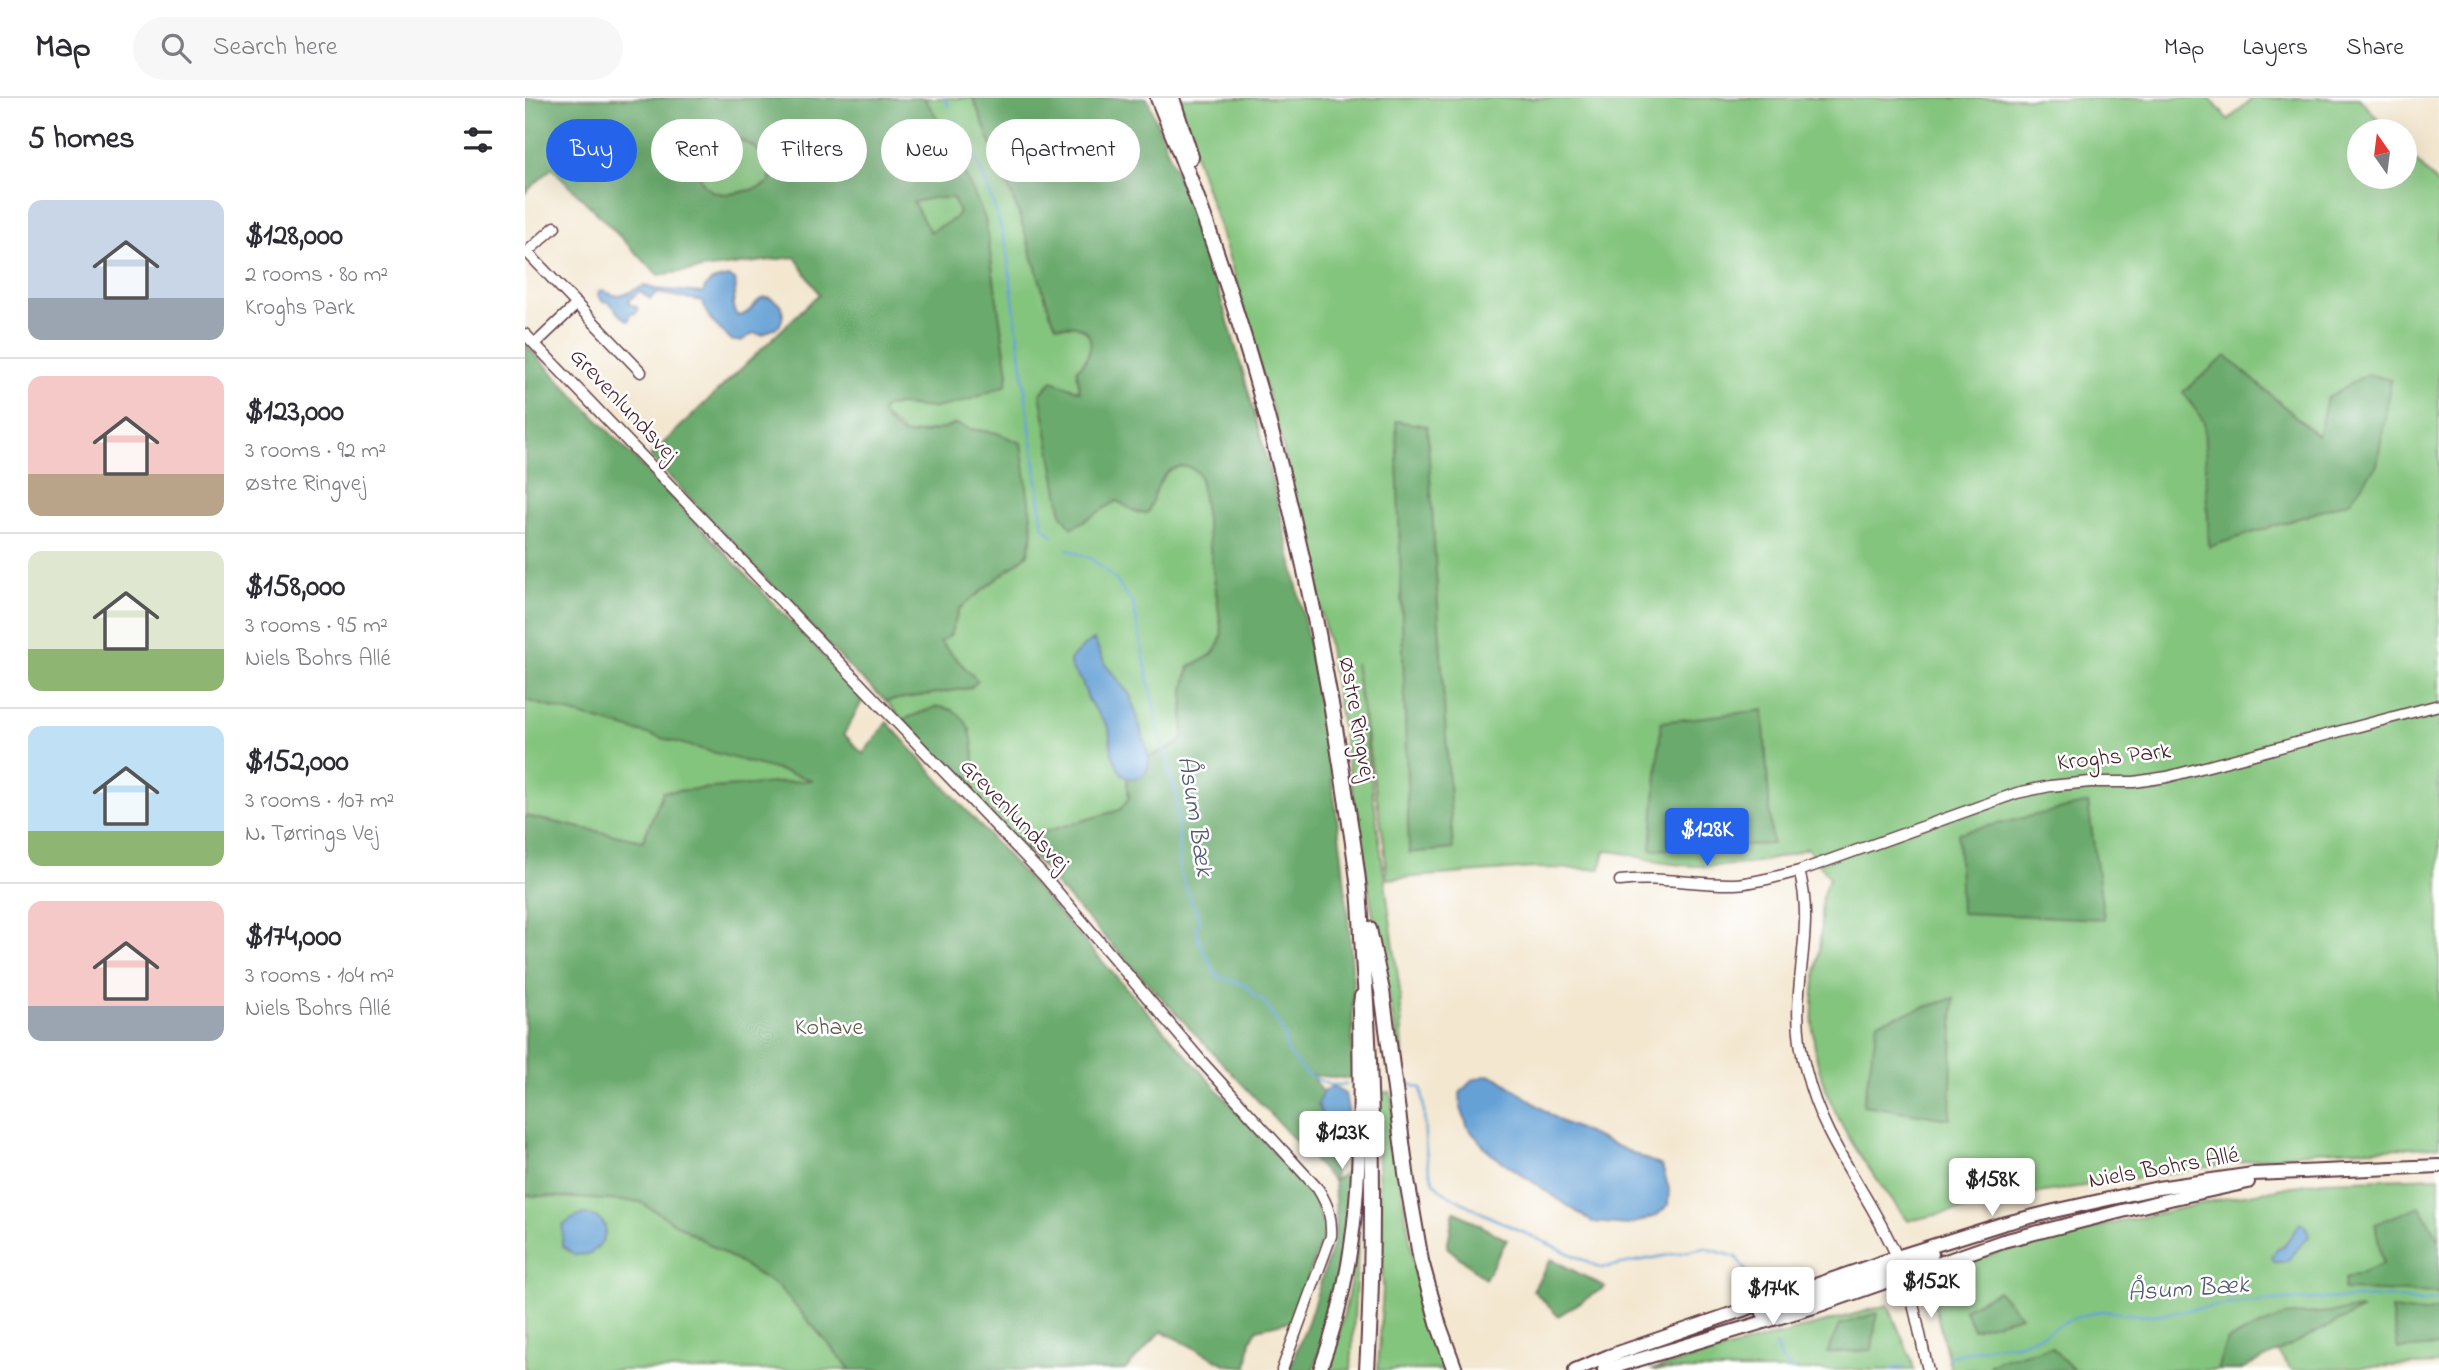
<!DOCTYPE html>
<html lang="en">
<head>
<meta charset="utf-8">
<style>
	body { margin:0; font-family:"Indie Flower",sans-serif; background:#f7f7f7; color:#2b2b33; height:100vh; display:flex; flex-direction:column; font-size:26px; white-space:nowrap }
	* { box-sizing:border-box; margin:0 }
	p { font-size:23px; color:#7c7c81 }
	.icon { flex:none; width:38px; height:38px; fill:none; stroke:currentColor; stroke-width:2; stroke-linecap:round; stroke-linejoin:round }
	.map { position:relative; flex:1; overflow:hidden }
	.panel { display:flex; flex-direction:column; background:#fff; width:525px }
	.panel>* { flex:none }
	.top-card { position:absolute; left:21px; top:21px; width:665px; height:63px; display:flex; gap:14px }
	.needle { width:46px; rotate:346deg }
	.buttons { position:absolute; left:1822px; top:21px; display:grid; gap:14px }
	.buttons a { display:grid; place-items:center; width:70px; height:70px; border-radius:50%; background:#fff; box-shadow:0 7px 28px #0002; font-size:35px }
	.price { position:absolute; translate:-50% -60px; padding:0 16px; border-radius:7px; background:#fff; color:#222; font-size:23px; line-height:46px; filter:drop-shadow(0 2px 4px #0008) }
	.price::after { content:''; position:absolute; left:50%; top:42px; width:21px; height:16px; margin-left:-10px; background:inherit; clip-path:polygon(0 0,100% 0,50% 100%) }
	.price.selected { background:#2563eb; color:#fff }
	ul { padding:0; list-style:none }
	li { display:flex; align-items:center; gap:21px; height:175px; padding:0 28px }
	li+li { border-top:2px solid #e1e1e2 }
	li span { display:grid; place-items:center; flex:none; width:196px; height:140px; border-radius:14px; color:#555 }
	li>.icon { margin-inline-start:auto }
	span .icon { width:84px; height:84px; fill:#fffc; stroke-width:1 }
	li b { font-size:30px }
	h2 { display:flex; justify-content:space-between; align-items:center; height:84px; padding:0 28px; font-size:30px }
	.pill { padding:0 24px; border-radius:32px; background:#fff; box-shadow:0 7px 28px #0002; font-size:24px; line-height:63px }
	.pill.selected { background:#2563eb; color:#fff }
	header { display:flex; align-items:center; gap:42px; box-sizing:border-box; height:98px; padding:0 35px; background:#fff; border-bottom:2px solid #e1e1e2 }
	header strong { font-size:33px }
	nav { display:flex; gap:38px; margin-inline-start:auto; font-size:24px }
	.search { width:490px; height:63px; background:#f7f7f7; display:flex; align-items:center; gap:18px; box-sizing:border-box; padding:0 24px; border-radius:38px; color:#7c7c81; font-size:26px }
	main { display:flex; flex:1; min-height:0 }
	.map>svg:first-child { display:block }
</style>
</head>
<body>
<header>
<strong>Map</strong>
<div class="search"><svg class="icon" aria-label="search" viewBox="0 0 24 24"><circle cx="10" cy="10" r="6"/><path d="M15 15l6 6"/></svg>Search here</div>
<nav><a>Map</a><a>Layers</a><a>Share</a></nav>
</header>
<main>
<section class="panel">
<h2>5 homes<svg class="icon" aria-label="filters" viewBox="0 0 24 24"><path d="M4 7h16M4 17h16"/><circle cx="9" cy="7" r="2"/><circle cx="15" cy="17" r="2"/></svg></h2>
<ul>
<li><span style="background:linear-gradient(#c9d6e8 70%,#9aa5b1 0)"><svg class="icon" aria-label="home" viewBox="0 0 24 24"><path d="M3 11l9-7 9 7M6 9v11h12V9"/></svg></span><div><b>$128,000</b><p>2 rooms · 80 m²</p><p>Kroghs Park</p></div></li>
<li><span style="background:linear-gradient(#f6c9c9 70%,#b9a48a 0)"><svg class="icon" aria-label="home" viewBox="0 0 24 24"><path d="M3 11l9-7 9 7M6 9v11h12V9"/></svg></span><div><b>$123,000</b><p>3 rooms · 92 m²</p><p>Østre Ringvej</p></div></li>
<li><span style="background:linear-gradient(#dfe7d0 70%,#8fb573 0)"><svg class="icon" aria-label="home" viewBox="0 0 24 24"><path d="M3 11l9-7 9 7M6 9v11h12V9"/></svg></span><div><b>$158,000</b><p>3 rooms · 95 m²</p><p>Niels Bohrs Allé</p></div></li>
<li><span style="background:linear-gradient(#bfe0f5 75%,#8fb573 0)"><svg class="icon" aria-label="home" viewBox="0 0 24 24"><path d="M3 11l9-7 9 7M6 9v11h12V9"/></svg></span><div><b>$152,000</b><p>3 rooms · 107 m²</p><p>N. Tørrings Vej</p></div></li>
<li><span style="background:linear-gradient(#f6c9c9 75%,#9aa5b1 0)"><svg class="icon" aria-label="home" viewBox="0 0 24 24"><path d="M3 11l9-7 9 7M6 9v11h12V9"/></svg></span><div><b>$174,000</b><p>3 rooms · 104 m²</p><p>Niels Bohrs Allé</p></div></li>
</ul>
</section>
<div class="map">
<svg width="1914" height="1272" viewBox="0 0 1914 1272">
	<rect width="100%" height="100%" fill="#fff"/>
	<filter id="ink" filterUnits="userSpaceOnUse"><feTurbulence type="fractalNoise" baseFrequency=".0143" numOctaves="2"/><feDisplacementMap in="SourceGraphic" scale="14" xChannelSelector="R" yChannelSelector="G"/><feConvolveMatrix kernelMatrix="1 2 1 2 8 2 1 2 1" color-interpolation-filters="sRGB"/></filter>
	<filter id="wash" filterUnits="userSpaceOnUse"><feTurbulence type="fractalNoise" baseFrequency=".00686" numOctaves="4" result="noise"/><feDisplacementMap in="SourceGraphic" scale="28" xChannelSelector="R" yChannelSelector="G"/><feGaussianBlur stdDeviation="1.57" result="paint"/><feColorMatrix in="noise" values="0 0 0 0 0 0 0 0 0 0 0 0 0 0 0 0 0 1.4 0 .05"/><feComposite in="paint" operator="in"/></filter>
	<g filter="url(#wash)">
		<rect width="100%" height="100%" fill="#f3e7d0"/>
		<path fill="#84c57e" stroke="#677254" stroke-width="2" d="M399,0H448L494,116L525,214L532,227C539,229 546,226 554,229C577,237 560,264 552,277L556,293L547,429L592,402L613,415L623,414C627,404 630,390 636,381C646,367 664,362 675,378L697,536C691,558 685,559 664,568L659,592L658,639L654,646L624,659L605,597L580,566L571,548L560,547L545,563L546,570L557,584L564,603L584,630L594,672L602,680L604,700L595,712L491,742L439,688L449,677V656L445,630L411,609L377,622L361,603L444,590L452,583L414,544L425,537L434,511L503,456L472,335L444,331L431,326L417,331L380,337L357,316L359,309C377,303 394,312 413,309C437,306 459,296 481,287L483,276L460,121L420,32Z
			M651,0H1685L1703,22L1728,0H1834L1864,33H1834V79H1880V50L1914,88V1049L1788,1053L1519,1094L1383,1123C1343,1072 1297,1011 1289,944C1285,911 1291,876 1295,843C1298,821 1292,799 1305,780L1282,750C1236,769 1182,772 1133,764C1116,760 1098,753 1080,753L1075,771L1009,770L862,781L859,745L830,565L875,893L879,978L847,811L803,544L757,346L703,156Z
			M207,39C231,47 241,56 246,82C240,89 230,91 221,93C213,95 201,97 193,95C167,90 169,54 190,44C195,42 202,41 207,39Z
			M407,100H429L434,114L429,121L405,135L388,104Z
			M0,602L291,682L138,694L118,744L0,718Z
			M866,994L873,1070L892,1185L911,1240L925,1272H853L858,1191L850,995Z
			M1914,1079V1266L1767,1272L1752,1253L1836,1212L1702,1242L1692,1272H1426L1406,1192L1412,1179L1429,1167L1537,1137L1697,1101L1798,1083Z
			M0,1097L115,1103L254,1189L326,1272H0Z
			M835,1116L826,1272H802C822,1221 828,1169 835,1116Z
			M1363,1207L1386,1260L1389,1272H1126Z"/>
		<path fill="#6baa6d" stroke="#5a644c" stroke-width="2" fill-rule="evenodd" d="M0,0H399L420,32L460,121L483,276L481,287C459,296 437,306 413,309C394,312 377,303 359,309L357,316C362,323 370,334 378,336C389,340 419,330 431,326L444,331L472,335L496,345L508,434L503,456L434,511L425,537L415,544L453,583L445,590L361,603L329,574L125,358L294,196L270,159L133,177L27,70L0,95ZM207,39C232,47 241,55 246,82C240,89 230,91 221,93C213,95 202,97 193,95C167,90 169,54 190,44C195,42 201,41 207,39ZM407,100H428L434,114L429,121L405,134L388,104Z
			M448,0H622C653,79 684,158 708,240C768,441 813,659 827,869C829,906 827,944 827,981L786,977L815,1019L809,1083L827,1070L821,1144L806,1220L788,1272H764L784,1221L809,1142L811,1119L809,1084L528,784L531,783L491,742L595,712L604,700L602,680L612,681L624,669V659L654,646L658,639L659,592L665,568C685,559 691,558 697,536L675,378C664,363 646,367 637,381C630,390 627,404 623,414C612,418 602,408 592,403L547,430L537,417L515,296L527,283L555,293L552,271C565,262 573,236 554,229C546,226 539,229 531,227L525,214L494,116Z
			M0,246L339,600L319,636L338,656L362,624L789,1099L800,1132L767,1223L732,1231L726,1242L722,1269L702,1267L637,1233L600,1272H326L254,1189L115,1104L0,1097V718L118,743L138,694L288,682L0,602Z
			M1701,258L1793,338L1802,300L1842,276L1866,282L1852,367L1824,404L1684,449L1679,324L1658,294Z
			M871,323L902,328L928,751L884,755Z
			M411,609C449,609 449,648 449,677L439,688L377,622Z
			M1238,612L1247,746L1126,752L1136,624Z
			M1563,705L1579,821L1436,815L1433,735Z
			M1429,900L1425,1021L1338,1007L1353,924Z
			M1895,1108L1914,1142V1195L1819,1192L1820,1181L1858,1166L1850,1126Z
			M929,1113L982,1142L960,1181L922,1149Z
			M1026,1161L1080,1189L1033,1218L1008,1192Z
			M1473,1193L1496,1218L1448,1231L1439,1211Z
			M1838,1211L1716,1272H1692L1702,1242L1758,1218Z
			M1866,1211L1899,1215L1914,1211V1248L1873,1251Z
			M1352,1215L1347,1252L1302,1255L1314,1227Z
			M1526,1249L1549,1272H1468L1465,1267L1477,1261Z"/>
		<path fill="#65a1d5" stroke="#586080" stroke-width="2" d="M205,179L210,182C214,194 202,208 213,218C230,217 232,189 250,203C255,206 256,206 257,212C259,218 257,223 254,228L237,237L229,235L216,243H208C195,232 180,220 178,203L131,195L125,201L115,193L104,202V206L112,209L113,212L111,215L105,216L104,223C94,219 92,210 82,203L78,204L73,197L74,193L78,192C99,204 100,193 120,188L130,191L178,195C182,181 192,181 205,179Z
			M569,542L580,566L605,597L624,659C624,675 618,682 602,680L594,672L587,655L584,630L564,603L557,584L546,570L545,562L560,547Z
			M963,977L973,980L1035,1023L1137,1068L1144,1091L1143,1107L1131,1118L1103,1127L1067,1124L965,1055L943,1030L936,1010L935,995L947,982Z
			M808,988L820,996L823,1012L818,1045L807,1050L794,1047L792,1034L798,1021L793,1006L797,995Z
			M59,1116C88,1121 85,1139 65,1156L50,1157L37,1148L38,1128L45,1122Z
			M1775,1125L1781,1129L1784,1139C1769,1149 1769,1167 1749,1164L1747,1157L1753,1151L1758,1149Z"/>
		<g fill="none" stroke-linecap="round" stroke-linejoin="round">
			<path stroke="#65a1d5" stroke-width="2.5" d="M419,0L424,8
				M431,22C454,61 469,104 481,147L518,428L528,438
				M542,451L567,461L590,481L608,506L635,639L651,695L655,775L675,823L671,829L674,843L692,878L720,887L732,900L738,902L758,933L762,953L780,975L804,987H821
				M884,986L896,990C904,1020 892,1078 920,1095L961,1117L1076,1170L1180,1150L1211,1159L1228,1182
				M1250,1247L1257,1263L1267,1272
				M1422,1259L1466,1248L1492,1246L1516,1237L1548,1220L1576,1213L1622,1218L1714,1205L1765,1202L1863,1199L1896,1204L1914,1201
				M1365,1272L1380,1268"/>
		</g>
	</g>
	<g filter="url(#ink)">
		<g fill="none" stroke-linecap="round" stroke-linejoin="round">
			<defs>
				<path id="minor" d="M30,129L2,154L116,274
					M0,236L518,777L678,965L793,1091C803,1107 807,1119 806,1138L757,1272
					M10,246L52,206
					M1274,773C1286,813 1277,853 1274,894C1272,919 1274,949 1281,973C1298,1045 1344,1094 1372,1159C1388,1194 1394,1235 1403,1272
					M1095,783C1133,778 1171,787 1209,786C1231,785 1253,778 1274,773L1492,695L1525,688L1565,684H1609L1642,679L1914,607"/>
				<path id="tertiary" d="M1379,1179C1384,1164 1392,1161 1407,1156
					M1238,1215L1360,1176L1371,1167L1372,1159
					M795,1272C840,1150 835,1040 834,913L836,898
					M1050,1272L1084,1258L1372,1159L1477,1126L1529,1113L1633,1090L1728,1076L1914,1068
					M1079,1272L1292,1208L1478,1143L1645,1101L1723,1084"/>
				<path id="secondary" d="M633,0C722,215 782,443 817,673C822,709 829,746 833,783C837,817 837,852 840,887C848,1015 850,1144 842,1272
					M647,0L666,59
					M844,831L857,893L882,1082L896,1163L914,1228L930,1272"/>
			</defs>
			<use href="#minor" stroke="#633d44" stroke-width="13"/>
			<use href="#tertiary" stroke="#633d44" stroke-width="16"/>
			<use href="#secondary" stroke="#633d44" stroke-width="18"/>
			<use href="#minor" stroke="#fff" stroke-width="10"/>
			<use href="#tertiary" stroke="#fff" stroke-width="12"/>
			<use href="#secondary" stroke="#fff" stroke-width="14"/>
		</g>
	</g>
	<g text-anchor="middle" dominant-baseline="central" stroke-width="5" stroke-linejoin="round" paint-order="stroke">
		<g font-size="24" fill="#4a1f2b" stroke="#fff">
			<text transform="translate(98 308) rotate(47)">Grevenlundsvej</text>
			<text transform="translate(831 621) rotate(80)">Østre Ringvej</text>
			<text transform="translate(1589 660) rotate(-6)">Kroghs Park</text>
			<text transform="translate(489 718) rotate(46)">Grevenlundsvej</text>
			<text transform="translate(1639 1071) rotate(-10)">Niels Bohrs Allé</text>
		</g>
		<g font-size="24" fill="#5e5948" stroke="#fff">
			<text x="304" y="930">Kohave</text>
		</g>
		<g font-size="26" font-style="italic" fill="#565a77" stroke="#fff">
			<text transform="translate(669 718) rotate(81)">Åsum Bæk</text>
			<text transform="translate(1663 1192) rotate(-4)">Åsum Bæk</text>
		</g>
	</g>
</svg>
<div class="buttons">
<a><svg class="needle" viewBox="-14 -14 28 28"><path d="M0-13l5 13h-10z" fill="#e53935"/><path d="M0 13l5-13h-10z" fill="#7c7c81"/></svg></a>
</div>
<b class="price selected" style="left:1182px;top:770px">$128K</b>
<b class="price" style="left:817px;top:1073px">$123K</b>
<b class="price" style="left:1467px;top:1120px">$158K</b>
<b class="price" style="left:1406px;top:1222px">$152K</b>
<b class="price" style="left:1248px;top:1229px">$174K</b>
<div class="top-card">
<a class="pill selected">Buy</a>
<a class="pill">Rent</a>
<a class="pill">Filters</a>
<a class="pill">New</a>
<a class="pill">Apartment</a>
</div>
</div>
</main>
</body>
</html>
